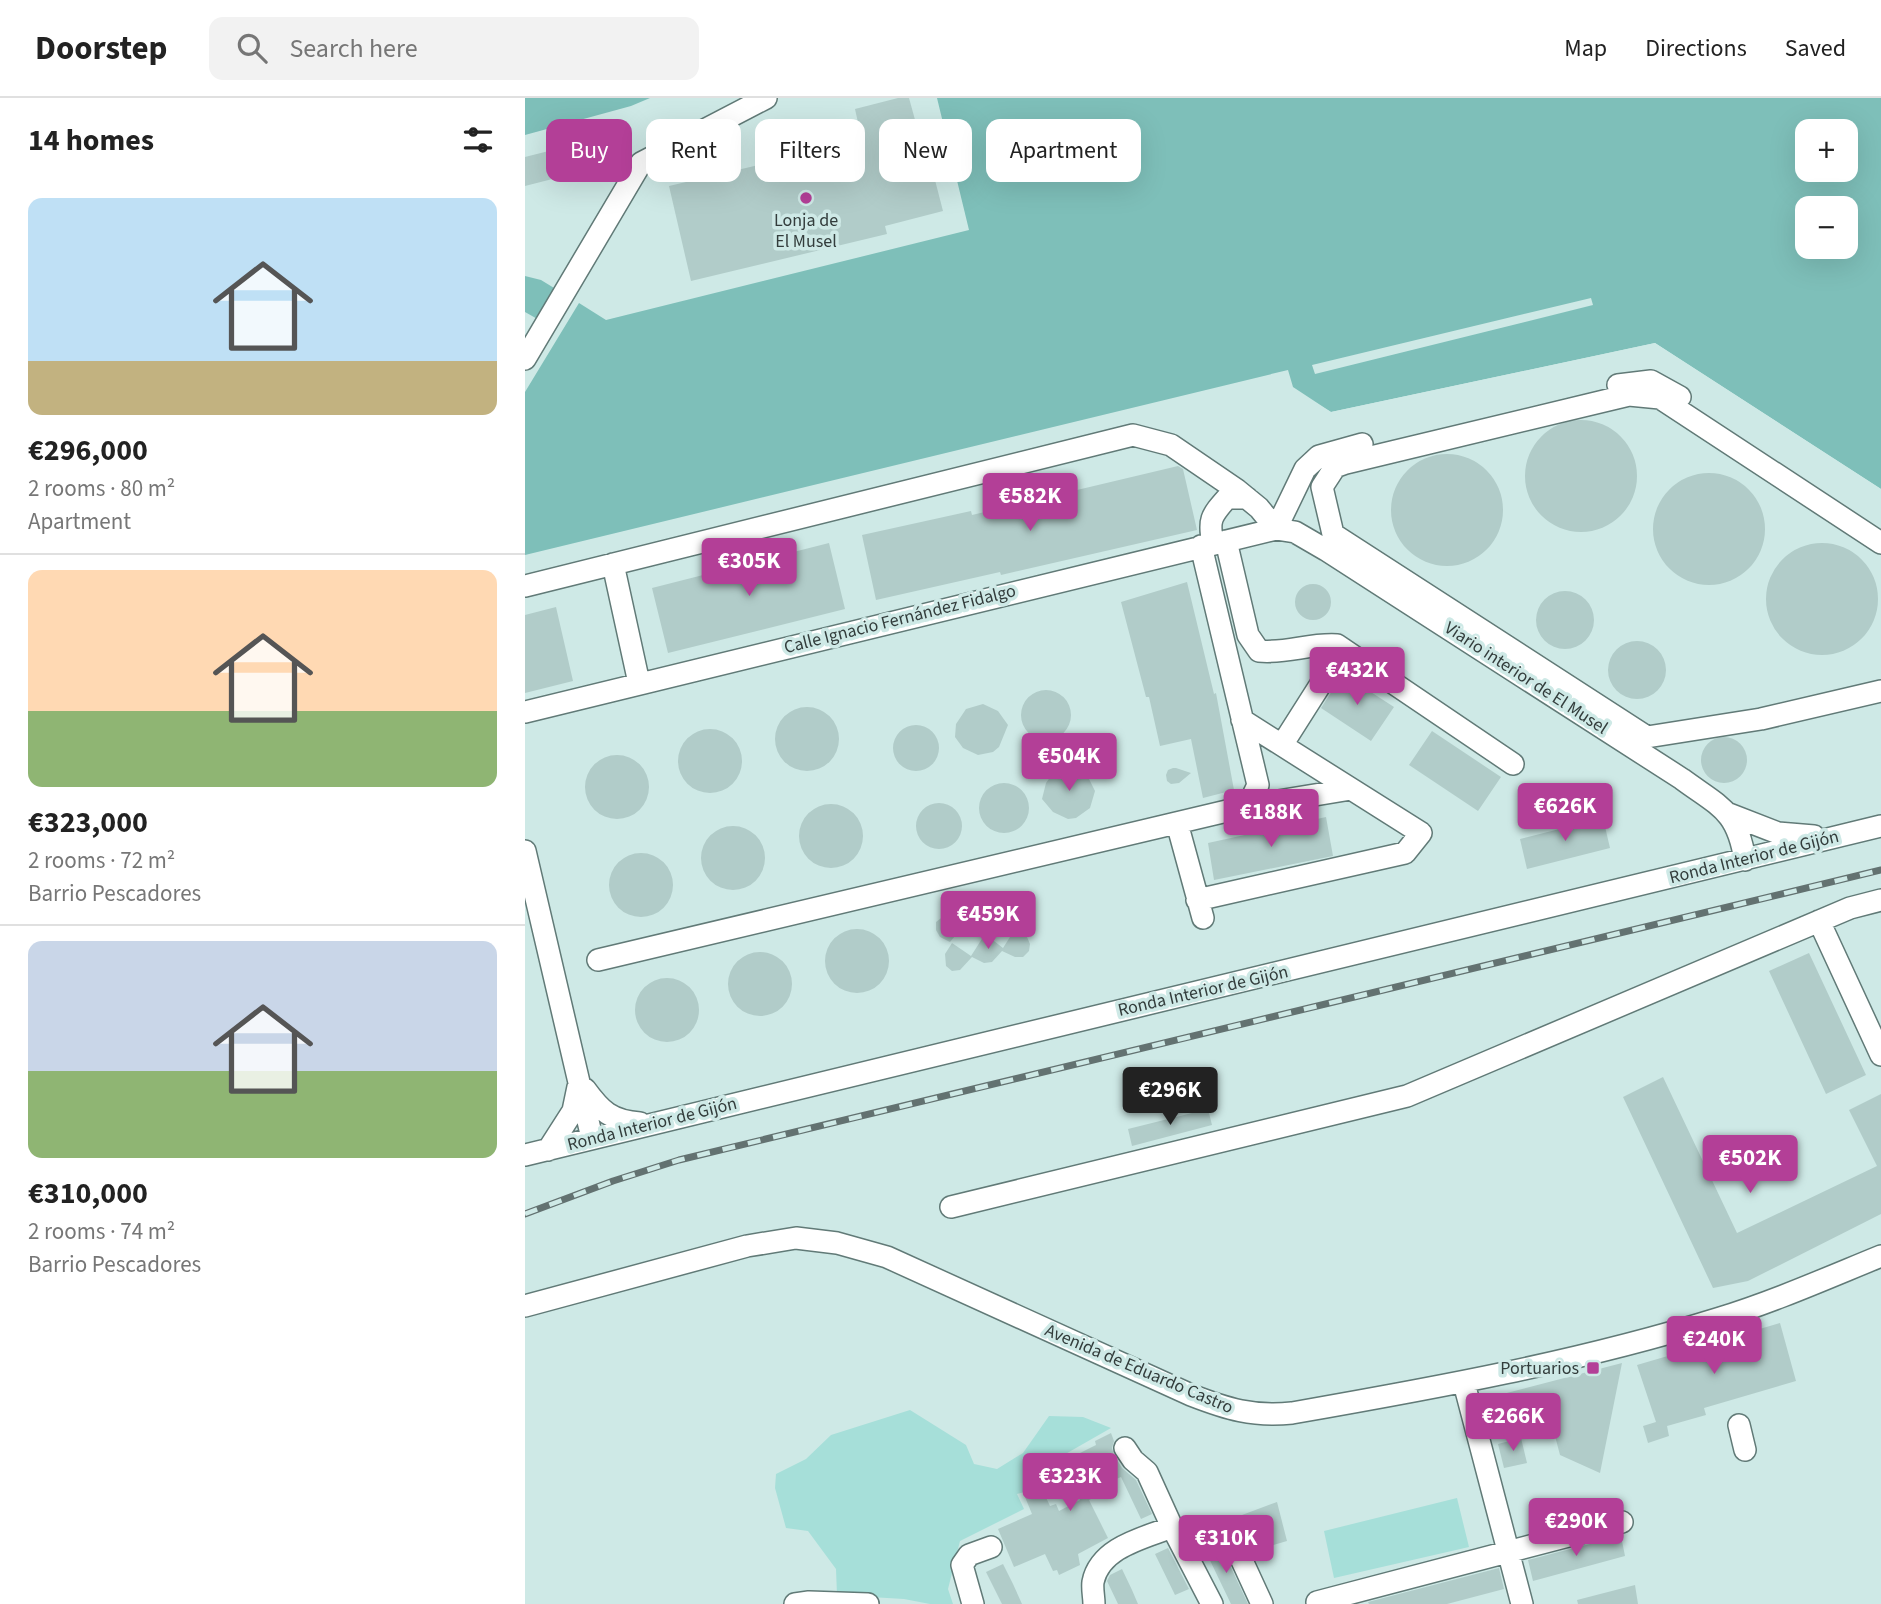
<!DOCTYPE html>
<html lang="en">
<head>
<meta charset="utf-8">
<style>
	body { margin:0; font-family:"Source Sans 3",sans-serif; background:#f2f2f2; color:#222; height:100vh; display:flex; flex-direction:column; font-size:26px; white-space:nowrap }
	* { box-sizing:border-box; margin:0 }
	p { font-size:23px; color:#767676 }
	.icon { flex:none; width:38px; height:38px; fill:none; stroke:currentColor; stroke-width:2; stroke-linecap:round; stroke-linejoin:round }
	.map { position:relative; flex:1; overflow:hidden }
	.side { display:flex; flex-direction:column; background:#fff; width:525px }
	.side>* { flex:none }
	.hud { position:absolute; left:21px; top:21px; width:665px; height:63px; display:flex; gap:14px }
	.fabs { position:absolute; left:1270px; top:21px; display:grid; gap:14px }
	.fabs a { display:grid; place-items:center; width:63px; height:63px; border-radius:14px; background:#fff; box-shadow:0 7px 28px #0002; font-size:35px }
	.price { position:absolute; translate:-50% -60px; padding:0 16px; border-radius:7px; background:#b33f97; color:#fff; font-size:23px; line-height:46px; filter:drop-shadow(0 2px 4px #0008) }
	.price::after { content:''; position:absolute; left:50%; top:42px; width:21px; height:16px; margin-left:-10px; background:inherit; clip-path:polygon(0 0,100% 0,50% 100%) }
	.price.active { background:#222; color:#fff }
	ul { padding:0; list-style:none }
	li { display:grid; align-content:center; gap:14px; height:371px; padding:0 28px }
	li+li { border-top:2px solid #e0e0e0 }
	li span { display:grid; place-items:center; height:217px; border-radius:14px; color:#555 }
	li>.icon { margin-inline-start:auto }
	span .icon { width:126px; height:126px; fill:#fffc; stroke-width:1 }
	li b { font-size:30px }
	h2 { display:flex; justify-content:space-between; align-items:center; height:84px; padding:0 28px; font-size:30px }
	.chip { padding:0 24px; border-radius:14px; background:#fff; box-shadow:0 7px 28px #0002; font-size:24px; line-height:63px }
	.chip.active { background:#b33f97; color:#fff }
	header { display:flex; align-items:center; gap:42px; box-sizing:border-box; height:98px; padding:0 35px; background:#fff; border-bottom:2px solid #e0e0e0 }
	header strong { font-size:33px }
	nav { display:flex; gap:38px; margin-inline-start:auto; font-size:24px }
	.search { width:490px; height:63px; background:#f2f2f2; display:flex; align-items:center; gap:18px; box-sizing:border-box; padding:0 24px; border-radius:14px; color:#767676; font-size:26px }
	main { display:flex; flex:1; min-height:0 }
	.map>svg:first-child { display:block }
</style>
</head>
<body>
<header>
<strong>Doorstep</strong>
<div class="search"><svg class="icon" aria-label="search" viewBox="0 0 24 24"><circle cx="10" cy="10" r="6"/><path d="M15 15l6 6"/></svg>Search here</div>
<nav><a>Map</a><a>Directions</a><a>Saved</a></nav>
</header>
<main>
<section class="side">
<h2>14 homes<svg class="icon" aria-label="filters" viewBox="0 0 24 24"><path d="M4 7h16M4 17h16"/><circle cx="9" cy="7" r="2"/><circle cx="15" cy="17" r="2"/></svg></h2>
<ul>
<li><span style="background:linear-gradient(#bfe0f5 75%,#c2b280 0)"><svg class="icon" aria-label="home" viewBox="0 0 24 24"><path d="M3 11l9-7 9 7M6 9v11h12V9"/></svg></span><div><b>€296,000</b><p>2 rooms · 80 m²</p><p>Apartment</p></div></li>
<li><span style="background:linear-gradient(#ffd9b3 65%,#8fb573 0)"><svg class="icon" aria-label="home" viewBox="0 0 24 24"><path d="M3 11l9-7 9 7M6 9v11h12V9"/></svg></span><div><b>€323,000</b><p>2 rooms · 72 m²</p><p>Barrio Pescadores</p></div></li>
<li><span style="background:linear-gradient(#c9d6e8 60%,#8fb573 0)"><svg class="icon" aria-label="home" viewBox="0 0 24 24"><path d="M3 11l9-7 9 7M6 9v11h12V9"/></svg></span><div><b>€310,000</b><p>2 rooms · 74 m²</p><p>Barrio Pescadores</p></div></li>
</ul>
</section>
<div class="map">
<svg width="1356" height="1506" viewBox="0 0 1356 1506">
	<rect width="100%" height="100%" fill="#cee9e6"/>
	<path fill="#a6dfd9" d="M385,1312L441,1347L449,1366L472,1371L498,1355L524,1318L558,1319L586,1330L530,1362L539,1383L492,1396L499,1411L435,1443L423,1491L428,1506H405L379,1501L312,1497L311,1471L283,1433L261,1430L250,1390L251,1376L281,1361L306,1337Z
		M932,1400L944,1449L809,1480L799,1433Z"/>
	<path fill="#7ebfb9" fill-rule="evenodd" d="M0,0H125L106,8L0,37Z
		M412,0H1356V391L1130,245L806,314L768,289L763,272L0,457V294L54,205L81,222L444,132ZM1283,33H1321V72H1283ZM1283,110H1321V149H1283Z
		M0,178L16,182L34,193L16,223L0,214Z"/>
	<path fill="#cee9e6" d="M1066,200L1068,207L790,276L787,267Z
		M1130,245L1356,391V394L1129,249L807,318L793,310L791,305L806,314Z"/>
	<path fill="#b1ccc9" d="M373,0H384L392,29L396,28L418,113L360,128L362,136L166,183L144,88L337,43L330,11Z
		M83,38L90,65L0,88V59Z
		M1000 378a56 56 0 1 1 112 0a56 56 0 1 1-112 0Z
		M866 412a56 56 0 1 1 112 0a56 56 0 1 1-112 0Z
		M653,368L658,371L672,432L476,477L475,474L351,502L337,437L446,413L447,417Z
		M1128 431a56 56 0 1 1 112 0a56 56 0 1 1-112 0Z
		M304,445L320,511L143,555L127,490Z
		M1241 501a56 56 0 1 1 112 0a56 56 0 1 1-112 0Z
		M662,484L689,596L691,595L709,692L678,700L666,641L635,648L624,599H621L596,504Z
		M770 504a18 18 0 1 1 36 0a18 18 0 1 1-36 0Z
		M1011 522a29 29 0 1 1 58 0a29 29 0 1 1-58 0Z
		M31,509L48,583L0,595V517Z
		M1083 572a29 29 0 1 1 58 0a29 29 0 1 1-58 0Z
		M818,576L869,609L846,643L796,610Z
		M496 617a25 25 0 1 1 50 0a25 25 0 1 1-50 0Z
		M458,606L473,613L483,627L474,649L468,654L453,657L438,650L430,639L431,626L441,611Z
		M250 641a32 32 0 1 1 64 0a32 32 0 1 1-64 0Z
		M368 650a23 23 0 1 1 46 0a23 23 0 1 1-46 0Z
		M153 663a32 32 0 1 1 64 0a32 32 0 1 1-64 0Z
		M907,633L976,679L953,713L884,667Z
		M1176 662a23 23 0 1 1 46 0a23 23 0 1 1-46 0Z
		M60 689a32 32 0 1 1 64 0a32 32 0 1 1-64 0Z
		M547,670L562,677L570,693L565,710L551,720L543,721L528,714L517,701L521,685L526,678L532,673Z
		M648,670H651L666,675L654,685L646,686L642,683L641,677L643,672Z
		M454 710a25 25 0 1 1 50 0a25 25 0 1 1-50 0Z
		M391 728a23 23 0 1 1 46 0a23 23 0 1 1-46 0Z
		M274 738a32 32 0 1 1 64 0a32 32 0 1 1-64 0Z
		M801,719L808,758L689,782L683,745Z
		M1078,720L1085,750L1002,771L995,741Z
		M176 760a32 32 0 1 1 64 0a32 32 0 1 1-64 0Z
		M84 787a32 32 0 1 1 64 0a32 32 0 1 1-64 0Z
		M489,802L495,806L499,812L497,820L490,829L471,819L458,836L439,827L425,844L415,839L411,832V824L420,817L428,818L438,826L449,811L460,810L470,818L478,806Z
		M300 863a32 32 0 1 1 64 0a32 32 0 1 1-64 0Z
		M490,831L502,839L505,846L504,853L498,859H490L477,853L467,864L459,865L447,859L435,872L427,873L421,868L420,856L427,845L446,858L460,836L478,850Z
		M203 886a32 32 0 1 1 64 0a32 32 0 1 1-64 0Z
		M1284,855L1341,977L1301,996L1244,873Z
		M110 912a32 32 0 1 1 64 0a32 32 0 1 1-64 0Z
		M1138,979L1212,1135L1352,1068L1324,1012L1356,996V1116L1223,1183L1188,1190L1098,999Z
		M683,1011L687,1027L607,1048L603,1031Z
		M1255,1225L1271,1283L1179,1310L1181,1317L1142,1328L1144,1338L1123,1345L1118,1328L1131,1324L1112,1267Z
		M1097,1265L1075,1375L1035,1357L1021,1304L979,1314L974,1297Z
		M586,1335L589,1343L587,1350L589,1357L597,1370L611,1382L627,1416L616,1421L596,1379L570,1390L574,1397L564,1402L583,1440L553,1456L555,1467L534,1477L532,1472L528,1473L520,1456L489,1469L473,1431L507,1416L500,1399L517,1391L525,1408L531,1406L534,1413L555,1402L537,1364L571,1347L570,1343Z
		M996,1340L1002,1365L979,1370L973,1346Z
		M752,1404L762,1443L731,1452L724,1429H721L717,1417Z
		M1096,1438L1100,1458L1008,1483L1003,1462Z
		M695,1445L696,1448L723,1506H706L680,1452Z
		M643,1450L664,1491L650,1497L630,1456Z
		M478,1466L488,1486L497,1506H477L461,1474Z
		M974,1470L979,1491L922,1506H844L843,1504Z
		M597,1471L607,1492L613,1506H593L582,1483L585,1477Z
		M1110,1487L1113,1506H1053L1052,1502Z"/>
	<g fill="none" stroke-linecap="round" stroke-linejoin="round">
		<defs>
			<path id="minor" d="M0,261L116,65L241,0
				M1093,287L1126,283L1155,299
				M751,431L780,371L794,358L837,346
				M701,443L723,537L734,553C761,556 785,545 812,547L988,666
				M1356,445L1135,300L1104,297L821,365L810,369L797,389L808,436L1122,639L1236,621L1356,593
				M688,446C683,422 686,418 702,400H722
				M88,466L114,585
				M0,488L608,337L646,347L712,392L734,410L751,431
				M0,614L751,431L770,434L801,452L1157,681C1195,709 1212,712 1220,762
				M757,647L818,551
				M723,708L826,691
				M1204,716L1253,735L1289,738
				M652,725L678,820
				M0,753L67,1040
				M672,802L880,755L896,735L717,622
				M1294,823L1356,957
				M73,862L723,708L733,687L676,448
				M60,991C76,1013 86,1023 115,1025
				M23,1052L48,1013L53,989
				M0,1057L1356,728
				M426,1109L882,998L1325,810L1356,802
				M0,1208L222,1148L271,1140L312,1145L362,1159L666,1297C702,1311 728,1319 767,1315C910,1290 1053,1264 1192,1221C1248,1204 1302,1180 1356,1158
				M939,1285L997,1506
				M1214,1327L1220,1352
				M600,1350L608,1362L622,1374L647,1429
				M708,1443L737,1506
				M792,1504L1097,1424
				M270,1506L284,1504L343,1506
				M448,1506L437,1467L444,1457L466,1449
				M569,1506C569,1499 567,1491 568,1484C575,1449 619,1440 647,1429L687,1506"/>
		</defs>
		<use href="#minor" stroke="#617a77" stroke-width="24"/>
		<use href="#minor" stroke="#fff" stroke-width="21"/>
		<defs>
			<path id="rail" d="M0,1116L88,1083L154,1062L1356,772"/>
		</defs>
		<use href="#rail" stroke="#637271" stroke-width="7"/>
		<use href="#rail" stroke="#cee9e6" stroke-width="4.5" stroke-dasharray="13" stroke-linecap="butt"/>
	</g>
	<g fill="#b33f97" stroke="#cee9e6" stroke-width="2.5">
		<circle cx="281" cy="100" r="7"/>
		<rect x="1061" y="1263" width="14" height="14" rx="3.5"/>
	</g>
	<g text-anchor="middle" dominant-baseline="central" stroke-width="7" stroke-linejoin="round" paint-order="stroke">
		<g font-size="18" fill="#333d3c" stroke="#cee9e6">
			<text x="281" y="122">Lonja de<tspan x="281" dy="21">El Musel</tspan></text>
			<text x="1054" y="1270" text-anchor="end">Portuarios</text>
		</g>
		<g font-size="18" fill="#333d3c" stroke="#cee9e6">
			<text transform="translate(375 521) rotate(-14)">Calle Ignacio Fernández Fidalgo</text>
			<text transform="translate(1001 580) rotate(33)">Viario interior de El Musel</text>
			<text transform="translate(1229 759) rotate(-14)">Ronda Interior de Gijón</text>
			<text transform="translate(678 893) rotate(-13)">Ronda Interior de Gijón</text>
			<text transform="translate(127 1026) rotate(-14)">Ronda Interior de Gijón</text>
			<text transform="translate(614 1271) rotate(23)">Avenida de Eduardo Castro</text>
		</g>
	</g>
</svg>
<div class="fabs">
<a>+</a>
<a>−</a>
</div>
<b class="price" style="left:505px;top:435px">€582K</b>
<b class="price" style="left:224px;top:500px">€305K</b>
<b class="price" style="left:832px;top:609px">€432K</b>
<b class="price" style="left:544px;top:695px">€504K</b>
<b class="price" style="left:1040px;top:745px">€626K</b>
<b class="price" style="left:746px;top:751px">€188K</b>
<b class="price" style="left:463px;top:853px">€459K</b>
<b class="price active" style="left:645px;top:1029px">€296K</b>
<b class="price" style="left:1225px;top:1097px">€502K</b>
<b class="price" style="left:1189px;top:1278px">€240K</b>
<b class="price" style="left:988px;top:1355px">€266K</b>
<b class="price" style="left:545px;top:1415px">€323K</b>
<b class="price" style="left:1051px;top:1460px">€290K</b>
<b class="price" style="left:701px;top:1477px">€310K</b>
<div class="hud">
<a class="chip active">Buy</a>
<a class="chip">Rent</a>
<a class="chip">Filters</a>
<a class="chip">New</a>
<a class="chip">Apartment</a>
</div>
</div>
</main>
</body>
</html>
